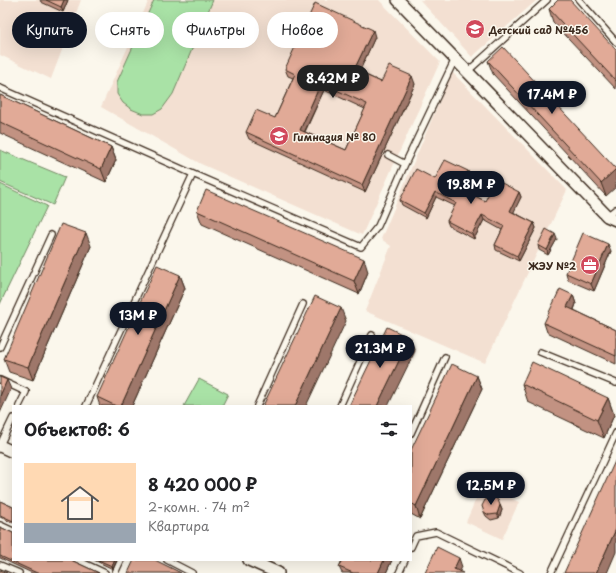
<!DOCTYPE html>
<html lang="ru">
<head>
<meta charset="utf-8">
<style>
	body { margin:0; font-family:"Playpen Sans",sans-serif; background:#f2f2f2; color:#202124; height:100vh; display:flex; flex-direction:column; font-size:15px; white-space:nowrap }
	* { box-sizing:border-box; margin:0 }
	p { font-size:13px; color:#757577 }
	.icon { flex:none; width:22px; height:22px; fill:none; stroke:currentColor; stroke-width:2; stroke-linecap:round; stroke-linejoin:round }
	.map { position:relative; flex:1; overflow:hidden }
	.sheet { position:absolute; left:12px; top:405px; width:400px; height:156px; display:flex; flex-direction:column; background:#fff; border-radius:0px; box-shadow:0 4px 16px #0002 }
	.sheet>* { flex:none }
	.guide { position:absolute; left:12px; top:12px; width:400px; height:36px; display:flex; gap:8px }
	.price { position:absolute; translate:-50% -34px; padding:0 9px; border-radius:14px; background:#111827; color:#fff; font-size:13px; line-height:26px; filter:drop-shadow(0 1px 2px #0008) }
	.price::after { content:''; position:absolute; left:50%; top:24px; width:12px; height:9px; margin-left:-6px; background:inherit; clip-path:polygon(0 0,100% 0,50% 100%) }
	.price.selected { background:#222; color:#fff }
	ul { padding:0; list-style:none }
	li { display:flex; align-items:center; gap:12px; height:100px; padding:0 12px }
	li span { display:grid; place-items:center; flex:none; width:112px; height:80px; border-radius:0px; color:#555 }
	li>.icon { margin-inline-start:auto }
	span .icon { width:48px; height:48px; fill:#fffc; stroke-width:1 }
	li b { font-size:17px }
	h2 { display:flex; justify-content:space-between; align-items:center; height:48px; padding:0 12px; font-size:17px }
	.pill { padding:0 14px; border-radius:18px; background:#fff; box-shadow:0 4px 16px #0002; font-size:14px; line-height:36px }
	.pill.selected { background:#111827; color:#fff }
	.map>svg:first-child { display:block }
</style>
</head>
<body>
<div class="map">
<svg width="616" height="573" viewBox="0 0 616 573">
	<rect width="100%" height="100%" fill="#fbf7ec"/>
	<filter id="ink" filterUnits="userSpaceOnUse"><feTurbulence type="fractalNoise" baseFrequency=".025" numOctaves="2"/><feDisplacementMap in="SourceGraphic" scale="8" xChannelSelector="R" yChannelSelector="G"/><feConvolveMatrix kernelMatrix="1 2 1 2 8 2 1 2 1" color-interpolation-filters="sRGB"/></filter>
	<g filter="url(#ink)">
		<path fill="#f3e0d2" d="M0,0H81L51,79L0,55Z
			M149,0H379L440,62L362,235L201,164L101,107Z
			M420,0H537L472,57Z
			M452,72L567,190L485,363L365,311L391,246L381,239Z
			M482,485L519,502L502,539L466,522Z"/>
		<path fill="#a9e2a6" stroke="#728662" d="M154,0H213L173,94L162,109L153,114H143L131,109L123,103L117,94V82Z
			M0,150L65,177L53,205L0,182Z
			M0,184L47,206L0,304Z
			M199,379L228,394L222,406H184Z"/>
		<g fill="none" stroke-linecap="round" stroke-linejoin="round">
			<defs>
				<path id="service" d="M579,0L616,42
					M467,72L547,0
					M0,88L193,174
					M388,155L405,164
					M607,216L616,209
					M0,347L51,235
					M540,352L616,383
					M0,380L26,392L19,406
					M86,406L193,174L361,247L378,226L405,164L455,59
					M257,406L303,304
					M340,406L372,335
					M411,433L445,357
					M0,445L13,418
					M0,525L13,531
					M411,547L416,536L436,532L520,573
					M77,560L105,573
					M167,560L192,573
					M0,565L19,573
					M115,573L121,560
					M399,573L405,560
					M551,573L616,433"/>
				<path id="minor" d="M398,0L607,216L616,220
					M0,446L13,452
					M249,560L278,573"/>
			</defs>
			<use href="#service" stroke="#3b2a1e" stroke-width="8"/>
			<use href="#minor" stroke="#3b2a1e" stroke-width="14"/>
			<use href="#service" stroke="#fbf7ec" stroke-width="5.5"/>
			<use href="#minor" stroke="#fbf7ec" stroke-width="11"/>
		</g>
		<path fill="#c29282" stroke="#3b2a1e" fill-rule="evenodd" d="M40,0H68L63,12L41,2Z
			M549,9L616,50V89L553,22Z
			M375,37L359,72L381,82L415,84L365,192L249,139L246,132L275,118L293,78L288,76L285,69ZM324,90L365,109L346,150L305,132Z
			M488,61L616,169L606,196L493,74Z
			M0,95L111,147L116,160L106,182L0,133Z
			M470,176L462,190L485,201L519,192L521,197L513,212L534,223L536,228L519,261L496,250L495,245L502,230L484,220L474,239L449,226L447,221L455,206L436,197L426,218L402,205L400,200L435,179Z
			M197,211L368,272L359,294L202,224Z
			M557,239L548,255L539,250L538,245Z
			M91,246L33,380L9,372L4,359Z
			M611,251L594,291L568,280L566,273Z
			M180,275L185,288L132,406H100L97,397Z
			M573,295L576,304L574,310L616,330V364L547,332L544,323Z
			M477,376L482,389L420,519L411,514V450Z
			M522,384L608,398L614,415L604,438L528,402Z
			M0,501L13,507V523L0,517Z
			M500,505L502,510L499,518L491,520L486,516L484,512Z
			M0,527L99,573H32L0,558Z
			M94,560H117L113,569Z
			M342,560H392L386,573H342L339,567Z"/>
		<path fill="#9e776a" stroke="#3b2a1e" d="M64,0H68L63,12L61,7Z
			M373,30L375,37L357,77L354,70Z
			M412,76L415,84L365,192L362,185Z
			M321,83L324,90L302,137L300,130Z
			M111,147L116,160L106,182L101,169Z
			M616,169V187L606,196L601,183Z
			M468,171L470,176L461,193L459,188Z
			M435,192L436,197L426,218L424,213Z
			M519,192L521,197L512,216L510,211Z
			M482,215L484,220L474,239L472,234Z
			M534,223L536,228L519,261L517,256Z
			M86,233L91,246L33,380L28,367Z
			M555,234L557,239L548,255L547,250Z
			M608,244L611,251L594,291L591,284Z
			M364,259L368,272L359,294L354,281Z
			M180,275L185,288L132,406H121Z
			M573,295L576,304L571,317L567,307Z
			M341,308L346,321L306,406H295Z
			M410,338L415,351L388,406H377Z
			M477,376L482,389L420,519L416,506Z
			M7,380L11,389L0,413V396Z
			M608,398L614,415L604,438L597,420Z
			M500,505L502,510L499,518L497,514Z
			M616,529V552L607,573H596Z
			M459,558L462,567L459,573L454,569Z
			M115,560H117L113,569L112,566Z
			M384,560H392L386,573H378Z"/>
		<path fill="#e1aa97" stroke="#3b2a1e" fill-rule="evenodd" d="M46,0H64L61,7Z
			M558,0H570L616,50V81L549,9Z
			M315,3L373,30L354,70L381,82L389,66L412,76L362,185L246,132L256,110L275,118L295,74L285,69ZM321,83L367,104L346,150L300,130Z
			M503,47L616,169L601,183L488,61Z
			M0,95L111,147L101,169L0,122Z
			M445,160L468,171L459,188L485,201L496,180L519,192L510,211L534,223L517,256L495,245L504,226L482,215L472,234L447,221L456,203L435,192L424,213L400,200L416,169L435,179Z
			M206,190L364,259L354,281L197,211Z
			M61,224L86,233L28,367L4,359Z
			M546,229L555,234L547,250L538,245Z
			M583,233L608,244L591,284L566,273Z
			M157,265L180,275L121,406H116L97,397Z
			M560,289L573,295L567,307L616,330V356L544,323Z
			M315,296L341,308L295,406H263Z
			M387,327L410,338L377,406H349Z
			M532,362L608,398L597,420L522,384Z
			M452,364L477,376L416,506L411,503V450Z
			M0,377L7,380L0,396Z
			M616,459V529L596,573H564Z
			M493,497L498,500L500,505L497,514L489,515L484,512L482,506L485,500Z
			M0,501L13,507V521L0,515Z
			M0,527L13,533V560H71L99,573H37L0,556Z
			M437,547L459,558L454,569L463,573H425Z
			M98,560H115L112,566Z
			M134,560H155L181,573H128Z
			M343,560H384L378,573H353L339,567Z
			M0,570L7,573H0Z"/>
	</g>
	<defs>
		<symbol id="school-disc" viewBox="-11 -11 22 22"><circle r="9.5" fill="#d1495b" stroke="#fbf7ec"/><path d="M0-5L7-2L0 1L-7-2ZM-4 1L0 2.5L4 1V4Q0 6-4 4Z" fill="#fff"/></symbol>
		<symbol id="office-disc" viewBox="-11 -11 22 22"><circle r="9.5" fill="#d1495b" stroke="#fbf7ec"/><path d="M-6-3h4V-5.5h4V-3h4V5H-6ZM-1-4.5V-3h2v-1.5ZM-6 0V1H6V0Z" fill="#fff"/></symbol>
	</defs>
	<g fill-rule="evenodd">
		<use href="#school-disc" x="464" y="18" width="22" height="22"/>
		<use href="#school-disc" x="268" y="125" width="22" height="22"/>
		<use href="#office-disc" x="579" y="254" width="22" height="22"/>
	</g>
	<g text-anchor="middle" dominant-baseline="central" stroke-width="3" stroke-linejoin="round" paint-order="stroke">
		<g font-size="10" font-weight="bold" fill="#3b2a1e" stroke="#fbf7ec" text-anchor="start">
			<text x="489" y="29">Детский сад №456</text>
			<text x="293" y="136">Гимназия № 80</text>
			<text x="576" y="265" text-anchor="end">ЖЭУ №2</text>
		</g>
	</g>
</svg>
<b class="price selected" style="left:333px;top:99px">8.42M ₽</b>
<b class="price" style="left:552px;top:115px">17.4M ₽</b>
<b class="price" style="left:471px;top:205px">19.8M ₽</b>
<b class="price" style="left:138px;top:336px">13M ₽</b>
<b class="price" style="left:380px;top:369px">21.3M ₽</b>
<b class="price" style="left:491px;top:506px">12.5M ₽</b>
<div class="guide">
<a class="pill selected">Купить</a>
<a class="pill">Снять</a>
<a class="pill">Фильтры</a>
<a class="pill">Новое</a>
</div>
<section class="sheet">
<h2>Объектов: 6<svg class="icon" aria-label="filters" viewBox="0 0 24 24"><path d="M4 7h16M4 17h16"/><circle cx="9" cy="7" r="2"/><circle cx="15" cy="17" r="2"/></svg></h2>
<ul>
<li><span style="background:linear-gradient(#ffd9b3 75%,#9aa5b1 0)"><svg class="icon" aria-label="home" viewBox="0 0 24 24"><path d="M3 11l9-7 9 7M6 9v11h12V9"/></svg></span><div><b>8 420 000 ₽</b><p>2-комн. · 74 m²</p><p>Квартира</p></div></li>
</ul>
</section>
</div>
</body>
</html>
